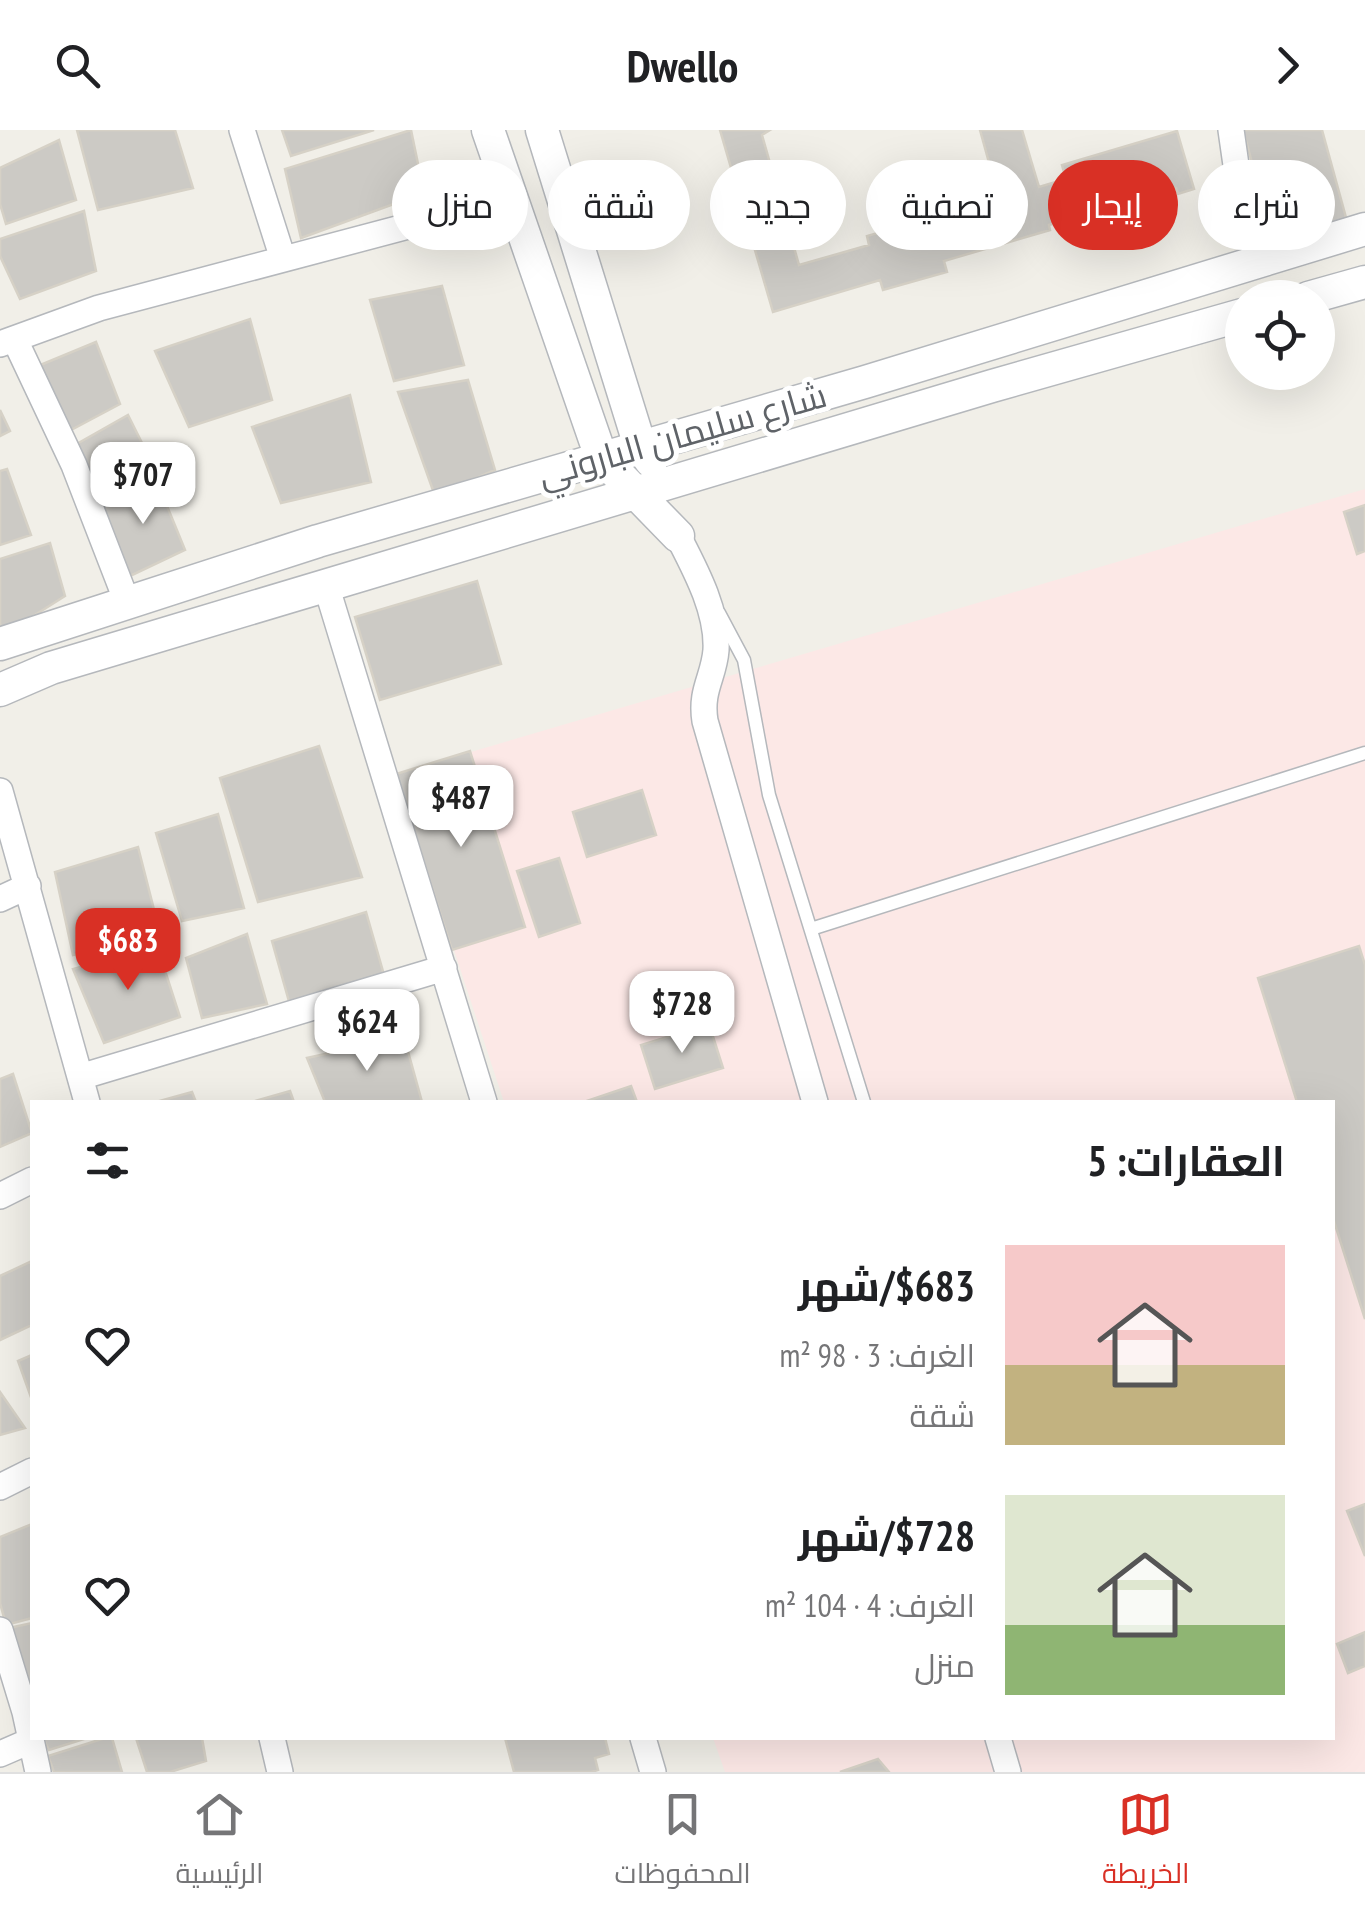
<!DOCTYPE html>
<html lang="ar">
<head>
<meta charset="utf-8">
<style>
	body { margin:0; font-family:"PT Sans Narrow",Cairo,sans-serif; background:#f2f2f2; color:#202124; direction:rtl; height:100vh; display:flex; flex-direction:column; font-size:38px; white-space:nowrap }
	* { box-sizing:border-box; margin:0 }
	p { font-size:32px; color:#757577 }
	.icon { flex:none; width:55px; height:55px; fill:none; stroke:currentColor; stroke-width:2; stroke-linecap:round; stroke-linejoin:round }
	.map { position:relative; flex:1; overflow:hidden; direction:ltr }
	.details { position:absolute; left:30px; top:970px; width:1305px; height:640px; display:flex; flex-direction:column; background:#fff; border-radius:0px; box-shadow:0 10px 40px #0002; direction:rtl }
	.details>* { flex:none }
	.banner { position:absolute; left:30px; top:30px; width:1305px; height:90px; direction:rtl; display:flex; gap:20px }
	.tools { position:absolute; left:1225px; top:150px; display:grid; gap:20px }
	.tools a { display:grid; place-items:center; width:110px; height:110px; border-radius:50%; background:#fff; box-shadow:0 10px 40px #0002; font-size:50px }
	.price { position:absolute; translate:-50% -85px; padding:0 22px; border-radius:20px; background:#fff; color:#222; font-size:32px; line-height:65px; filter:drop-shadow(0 2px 5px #0008) }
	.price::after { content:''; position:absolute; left:50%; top:60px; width:30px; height:22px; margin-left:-15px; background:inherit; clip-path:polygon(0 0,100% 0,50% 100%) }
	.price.on { background:#d93025; color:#fff }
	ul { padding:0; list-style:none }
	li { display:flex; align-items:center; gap:30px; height:250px; padding:0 50px }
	li span { display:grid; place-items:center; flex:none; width:280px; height:200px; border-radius:0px; color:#555 }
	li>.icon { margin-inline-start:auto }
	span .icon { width:120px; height:120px; fill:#fffc; stroke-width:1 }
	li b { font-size:42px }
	h2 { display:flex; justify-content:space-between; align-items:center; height:120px; padding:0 50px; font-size:42px }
	.pill { padding:0 35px; border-radius:45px; background:#fff; box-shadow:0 10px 40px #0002; font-size:35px; line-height:90px }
	.pill.on { background:#d93025; color:#fff }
	header { display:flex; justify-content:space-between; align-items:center; height:130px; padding:0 50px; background:#fff; font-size:45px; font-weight:700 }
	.tab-bar { display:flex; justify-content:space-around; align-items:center; height:140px; border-top:2px solid #e0e0e0; background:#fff; font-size:28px; color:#757577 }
	.tab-bar a { display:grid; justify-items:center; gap:5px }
	.tab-bar .on { color:#d93025 }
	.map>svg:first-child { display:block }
</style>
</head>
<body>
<header><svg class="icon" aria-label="forward" viewBox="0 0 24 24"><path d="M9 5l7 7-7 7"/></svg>Dwello<svg class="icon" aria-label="search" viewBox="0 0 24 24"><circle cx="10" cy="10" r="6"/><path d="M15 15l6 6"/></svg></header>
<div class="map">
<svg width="1365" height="1642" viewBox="0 0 1365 1642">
	<rect width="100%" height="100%" fill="#f1efe8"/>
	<path fill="#fce8e6" d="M1365,359V1642H725L713,1608H1332V972H504L396,644Z"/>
	<path fill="#cccac5" stroke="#d6d1c6" stroke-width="2.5" d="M77,0H175L193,58L98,80Z
		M282,0H374L291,26Z
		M411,0L424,63L301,108L285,39Z
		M720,0H770L762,5L799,135L869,115L867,106L932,87L934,96L1001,76L980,0H1022L1039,57L1066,49L1062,35L1177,1L1194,59L1178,64L1176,58L1049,95L1050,100L944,131L947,142L883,160L880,150L773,182Z
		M1243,0H1322L1348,95L1275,116Z
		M59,10L76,70L6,94L0,74V38Z
		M84,81L96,141L20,169L0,126V109Z
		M442,156L464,235L394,251L370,170Z
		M250,189L272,270L189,297L155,221Z
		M96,212L120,274L69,301L38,236Z
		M468,250L495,340L435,366L398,262Z
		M350,265L371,352L281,373L252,297Z
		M0,280L10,301L0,306Z
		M128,285L156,341L98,362L75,315Z
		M7,339L31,405L0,415V341Z
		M156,349L185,420L130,446L101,374Z
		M1365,375V421L1357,424L1344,382Z
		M50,413L65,466L0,507V429Z
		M477,451L501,534L380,570L355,487Z
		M319,616L362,747L258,772L220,648Z
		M470,621L525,797L452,820L396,644Z
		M642,660L656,705L587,727L573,682Z
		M218,684L244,778L182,791L156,703Z
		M138,717L161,807L73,825L55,742Z
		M559,728L580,793L539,807L517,741Z
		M366,782L384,845L290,875L272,811Z
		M247,804L267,874L202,888L186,828Z
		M157,816L180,887L104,913L73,839Z
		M1359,816L1365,835V1189L1332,1085V972H1297L1258,848Z
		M709,894L723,938L655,959L641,915Z
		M404,907L422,972H325L307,928Z
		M13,944L32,1003L0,1017V949Z
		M631,956L637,972H584Z
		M290,961L294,972H252Z
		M192,962L196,972H156Z
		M32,1131V1195L0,1210V1146Z
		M32,1225V1270L18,1231Z
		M0,1262L25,1298L0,1305Z
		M1365,1374V1426L1347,1381Z
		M32,1394V1488L6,1495L0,1473V1407Z
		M32,1493V1559L28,1560L9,1498Z
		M1365,1502V1536L1348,1543L1337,1514Z
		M43,1608H87L49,1620Z
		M105,1608H112L122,1642H54L48,1626Z
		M136,1608H202L206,1631L170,1642H147Z
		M505,1608H605L609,1624L595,1628L598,1640L591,1642H514Z
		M878,1629L889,1642H840Z"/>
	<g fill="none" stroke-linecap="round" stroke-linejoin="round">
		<defs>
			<path id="service" d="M719,483L744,530L769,665L864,972
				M811,799L1365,623"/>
			<path id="minor" d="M242,0L283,129
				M1231,0L1238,49L1258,133
				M15,210L74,335L127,472
				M0,214L99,178L510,69
				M678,406C695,439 718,481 716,520C714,547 700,560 705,591L815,972
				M326,455L484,972
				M0,661L87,972
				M0,769L28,756
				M80,947L444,838
				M0,1066L32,1050
				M0,1357L32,1341
				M0,1500L25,1582L38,1642
				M272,1608L280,1642
				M643,1608L653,1642
				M998,1608L1008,1642
				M0,1624L30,1611"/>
			<path id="tertiary" d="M488,0L601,327L678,406
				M542,0L640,316L651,331
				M1308,168L1365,152
				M0,514L318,411L865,252L1365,99
				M0,560L51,538L161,505L992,256L1242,185"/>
		</defs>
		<use href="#service" stroke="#b5b8bc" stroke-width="15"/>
		<use href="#minor" stroke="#b5b8bc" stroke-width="28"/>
		<use href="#tertiary" stroke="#b5b8bc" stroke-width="35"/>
		<use href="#service" stroke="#fff" stroke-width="12"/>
		<use href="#minor" stroke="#fff" stroke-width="25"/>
		<use href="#tertiary" stroke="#fff" stroke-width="32"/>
	</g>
	<g text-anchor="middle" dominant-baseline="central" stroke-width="10" stroke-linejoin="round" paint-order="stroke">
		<g font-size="35" fill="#5f6368" stroke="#fff">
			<text transform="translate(682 304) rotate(-16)">شارع سليمان الباروني</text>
		</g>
	</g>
</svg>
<div class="tools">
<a><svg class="icon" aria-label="locate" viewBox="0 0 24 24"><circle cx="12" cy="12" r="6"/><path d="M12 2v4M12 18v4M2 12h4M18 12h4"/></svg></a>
</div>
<b class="price" style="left:143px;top:397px">$707</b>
<b class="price" style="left:461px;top:720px">$487</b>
<b class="price on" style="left:128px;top:863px">$683</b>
<b class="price" style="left:682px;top:926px">$728</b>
<b class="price" style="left:367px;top:944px">$624</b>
<div class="banner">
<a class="pill">شراء</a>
<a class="pill on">إيجار</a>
<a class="pill">تصفية</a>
<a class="pill">جديد</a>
<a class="pill">شقة</a>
<a class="pill">منزل</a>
</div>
<section class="details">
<h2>العقارات: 5<svg class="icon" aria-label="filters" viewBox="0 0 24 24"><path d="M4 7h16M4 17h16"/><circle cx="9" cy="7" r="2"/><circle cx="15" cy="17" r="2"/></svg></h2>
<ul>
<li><span style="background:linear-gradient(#f6c9c9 60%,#c2b280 0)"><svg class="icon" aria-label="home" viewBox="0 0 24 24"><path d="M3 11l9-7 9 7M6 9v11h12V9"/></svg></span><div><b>$683/شهر</b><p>الغرف: 3 · 98 m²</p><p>شقة</p></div><svg class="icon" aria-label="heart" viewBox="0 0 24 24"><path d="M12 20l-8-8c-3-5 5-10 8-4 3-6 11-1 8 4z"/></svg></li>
<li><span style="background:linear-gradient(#dfe7d0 65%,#8fb573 0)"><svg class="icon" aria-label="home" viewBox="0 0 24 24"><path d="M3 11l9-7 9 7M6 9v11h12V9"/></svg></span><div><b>$728/شهر</b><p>الغرف: 4 · 104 m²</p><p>منزل</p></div><svg class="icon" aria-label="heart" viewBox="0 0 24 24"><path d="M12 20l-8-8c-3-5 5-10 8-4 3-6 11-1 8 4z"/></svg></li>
</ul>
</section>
</div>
<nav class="tab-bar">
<a class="on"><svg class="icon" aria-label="map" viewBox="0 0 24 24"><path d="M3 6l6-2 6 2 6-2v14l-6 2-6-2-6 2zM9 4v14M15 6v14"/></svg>الخريطة</a>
<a><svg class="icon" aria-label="saved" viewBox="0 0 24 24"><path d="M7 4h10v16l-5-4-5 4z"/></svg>المحفوظات</a>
<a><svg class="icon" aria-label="home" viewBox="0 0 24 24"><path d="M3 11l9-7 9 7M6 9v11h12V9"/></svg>الرئيسية</a>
</nav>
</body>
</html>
